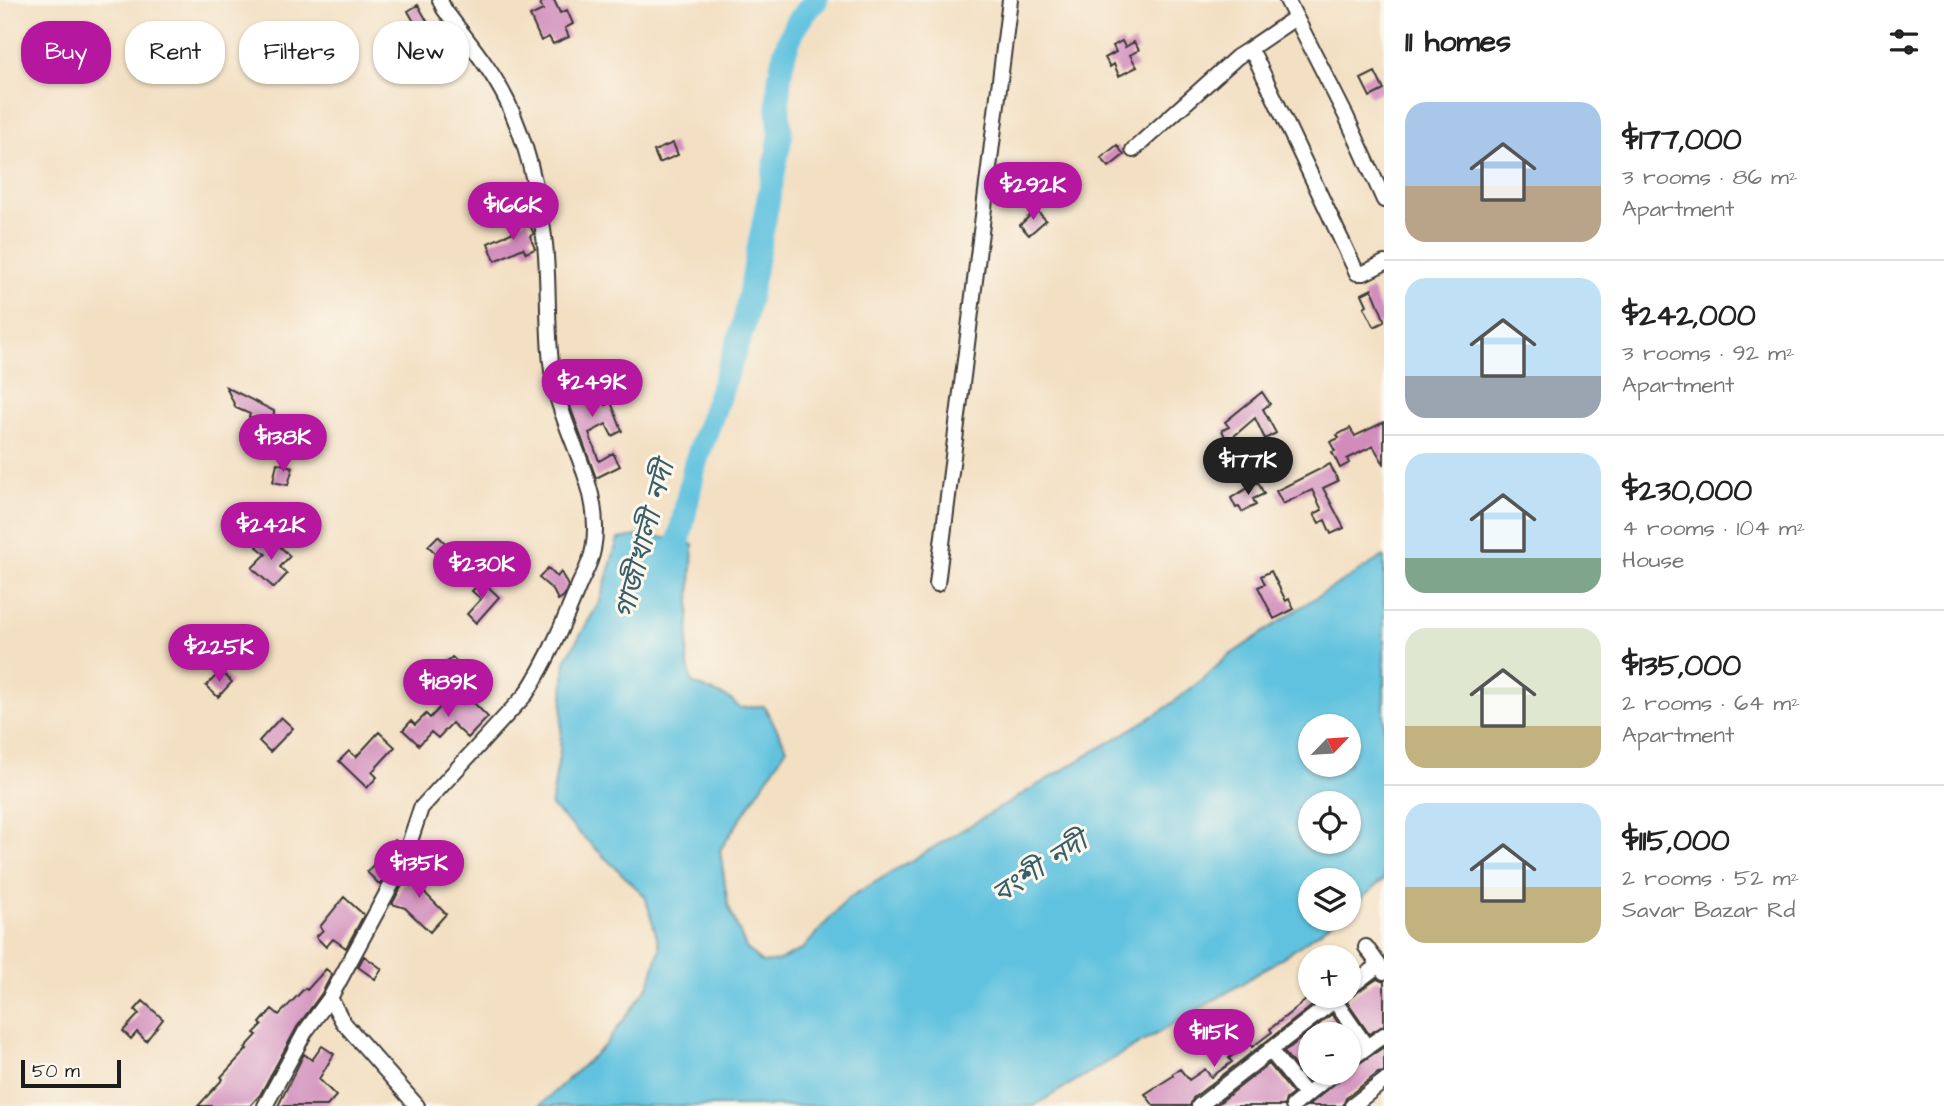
<!DOCTYPE html>
<html lang="en">
<head>
<meta charset="utf-8">
<style>
	body { margin:0; font-family:"Architects Daughter","Noto Sans Bengali",sans-serif; background:#f6f6f6; color:#222; height:100vh; display:flex; flex-direction:column; font-size:26px; white-space:nowrap }
	* { box-sizing:border-box; margin:0 }
	p { font-size:23px; color:#767676 }
	.icon { flex:none; width:38px; height:38px; fill:none; stroke:currentColor; stroke-width:2; stroke-linecap:round; stroke-linejoin:round }
	.map { position:relative; flex:1; overflow:hidden }
	.drawer { display:flex; flex-direction:column; background:#fff; width:560px }
	.drawer>* { flex:none }
	.hud { position:absolute; left:21px; top:21px; width:665px; height:63px; display:flex; gap:14px }
	.needle { width:46px; rotate:65deg }
	.fabs { position:absolute; left:1298px; top:714px; display:grid; gap:14px }
	.fabs a { display:grid; place-items:center; width:63px; height:63px; border-radius:50%; background:#fff; box-shadow:0 2px 5px #0004; font-size:35px }
	.scale { position:absolute; left:21px; bottom:18px; width:100px; box-sizing:border-box; padding-left:7px; border:4px solid #1c1c1c; border-top:0; font-size:19px; line-height:24px; white-space:nowrap; color:#1c1c1c; -webkit-text-stroke:5px #fbf7ec; paint-order:stroke }
	.price { position:absolute; translate:-50% -60px; padding:0 16px; border-radius:24px; background:#b5179e; color:#fff; font-size:23px; line-height:46px; filter:drop-shadow(0 2px 4px #0008) }
	.price::after { content:''; position:absolute; left:50%; top:42px; width:21px; height:16px; margin-left:-10px; background:inherit; clip-path:polygon(0 0,100% 0,50% 100%) }
	.price.selected { background:#222; color:#fff }
	ul { padding:0; list-style:none }
	li { display:flex; align-items:center; gap:21px; height:175px; padding:0 21px }
	li+li { border-top:2px solid #e0e0e0 }
	li span { display:grid; place-items:center; flex:none; width:196px; height:140px; border-radius:21px; color:#555 }
	li>.icon { margin-inline-start:auto }
	span .icon { width:84px; height:84px; fill:#fffc; stroke-width:1 }
	li b { font-size:30px }
	h2 { display:flex; justify-content:space-between; align-items:center; height:84px; padding:0 21px; font-size:30px }
	.chip { padding:0 24px; border-radius:28px; background:#fff; box-shadow:0 2px 5px #0004; font-size:24px; line-height:63px }
	.chip.selected { background:#b5179e; color:#fff }
	main { display:flex; flex:1; min-height:0 }
	.map>svg:first-child { display:block }
</style>
</head>
<body>
<main>
<div class="map">
<svg width="1384" height="1106" viewBox="0 0 1384 1106">
	<rect width="100%" height="100%" fill="#fbf7ec"/>
	<filter id="ink" filterUnits="userSpaceOnUse"><feTurbulence type="fractalNoise" baseFrequency=".0143" numOctaves="2"/><feDisplacementMap in="SourceGraphic" scale="14" xChannelSelector="R" yChannelSelector="G"/><feConvolveMatrix kernelMatrix="1 2 1 2 8 2 1 2 1" color-interpolation-filters="sRGB"/></filter>
	<filter id="wash" filterUnits="userSpaceOnUse"><feTurbulence type="fractalNoise" baseFrequency=".00686" numOctaves="4" result="noise"/><feDisplacementMap in="SourceGraphic" scale="28" xChannelSelector="R" yChannelSelector="G"/><feGaussianBlur stdDeviation="1.57" result="paint"/><feColorMatrix in="noise" values="0 0 0 0 0 0 0 0 0 0 0 0 0 0 0 0 0 1.4 0 .05"/><feComposite in="paint" operator="in"/></filter>
	<g filter="url(#wash)">
		<rect width="100%" height="100%" fill="#f3dfc2"/>
		<path fill="#61c2df" stroke="#3e6f7e" stroke-width="2" fill-rule="evenodd" d="M645,535L679,540L693,545L687,660L692,683L729,698L740,708L764,706L787,748L720,850L728,905L746,948L762,963L778,961L803,949L847,899L1163,710L1203,679L1227,657L1307,603L1384,556V879L1349,909V880H1311V919H1337C1242,991 1135,1043 1034,1106H539L605,1045L649,985L660,948L645,896L551,806L560,750L565,661L600,601L618,539ZM1311,726H1349V765H1311ZM1311,803H1349V842H1311Z"/>
		<g fill="none" stroke-linecap="round" stroke-linejoin="round">
			<path stroke="#61c2df" stroke-width="24" d="M668,572L679,540L695,464L743,328L781,135C775,99 778,60 795,27C800,17 809,8 816,0"/>
		</g>
		<g id="blocks">
			<path fill="#d18cbc" d="M547,0H554L560,13L567,10L573,24L565,28L569,37L553,44L549,37L541,41L530,16L543,10L540,3Z
				M418,5L432,30L429,32L441,51L416,66L401,39L418,29L408,11Z
				M1122,41L1125,47L1134,42L1139,50L1130,55L1137,67L1119,76L1114,64L1110,67L1105,58L1116,52L1113,46Z
				M1375,72L1384,90L1370,97L1361,79Z
				M673,143L678,155L659,163L654,151Z
				M1117,145L1124,155L1109,167L1101,158Z
				M1036,210L1046,220L1029,235L1020,225Z
				M527,219L534,234L530,236L535,249L526,253L523,248L495,261L488,243L516,231L514,226Z
				M1372,289L1384,319V322L1374,327L1364,307L1367,305L1362,294Z
				M576,370L583,389L595,383L606,405L611,402L622,431L612,436L606,424L589,433L599,461L613,453L620,466L596,478L571,409L563,376Z
				M226,387L274,411L273,428L249,417L250,414L236,408Z
				M1262,392L1270,404L1263,409L1276,433L1265,439L1255,418L1227,442L1222,430L1229,427L1225,422Z
				M1384,422V464L1373,446L1347,459L1349,463L1340,468L1332,452L1335,451L1330,442L1339,438L1337,435L1350,428L1355,436Z
				M277,463L293,467L288,485L273,482Z
				M1330,464L1338,481L1323,488L1344,528L1331,534L1325,520L1319,523L1314,514L1322,510L1312,490L1283,504L1276,491Z
				M1258,482L1264,494L1253,499L1256,505L1242,512L1239,507L1236,508L1231,498Z
				M268,535L290,556L280,567L287,574L274,588L252,568L266,554L257,547Z
				M438,536L468,565L459,575L428,546Z
				M548,568L557,577L561,572L568,586L564,596L558,600L553,590L539,578Z
				M1271,571L1286,601L1289,599L1294,609L1274,619L1258,587L1265,584L1261,576Z
				M482,581L499,597L476,623L467,614L481,599L472,591Z
				M452,657L467,671L455,683L441,669Z
				M221,671L232,682L218,697L206,686Z
				M447,688L463,704L469,698L488,717L468,738L452,723L438,738L431,732L419,745L403,730L411,721L415,725L426,714L430,718L445,702L439,696Z
				M281,717L293,728L270,752L259,741Z
				M379,732L395,747L372,772L377,777L367,788L339,761L349,751L356,757Z
				M395,840L399,843L393,861L380,885L367,872Z
				M417,851L423,854L412,880L446,914L430,932L405,908L392,904L411,869Z
				M344,897L364,915L346,948L333,939L326,947L316,937L323,930L320,927Z
				M364,956L382,969L375,979L358,967Z
				M326,969L332,974L322,993L297,1027L260,1095L250,1106H198L223,1079L221,1077L247,1049L245,1048L257,1035L254,1033L262,1025L260,1023L272,1009L279,1015L305,988L307,990Z
				M1377,979L1384,982V1025L1369,1034L1347,1002L1349,998Z
				M1311,996H1325L1193,1098L1190,1106H1154L1145,1094L1173,1076L1172,1074L1180,1069L1189,1080L1205,1069L1211,1077L1232,1062L1229,1058L1250,1044L1252,1047L1272,1032L1270,1029Z
				M143,1001L163,1019L146,1041L137,1032L131,1039L123,1031L139,1014L135,1010Z
				M1332,1014L1346,1034H1311V1073H1318L1308,1082L1284,1052Z
				M322,1046L334,1054L319,1079L336,1096L327,1106H278L304,1054L312,1060Z
				M1384,1047V1072L1378,1073L1346,1098L1343,1106H1308L1339,1080L1342,1073H1349V1070Z
				M1269,1064L1293,1094L1286,1099L1284,1106H1215Z"/>
		</g>
	</g>
	<g filter="url(#ink)">
		<use href="#blocks" fill-opacity="0" stroke="#3c3935" stroke-width="2"/>
		<g fill="none" stroke-linecap="round" stroke-linejoin="round">
			<defs>
				<path id="minor" d="M1287,0L1346,116L1384,200
					M1248,50L1295,18
					M1133,150L1237,57L1248,50L1255,57L1357,273H1364L1384,263
					M937,584L1010,0
					M1366,947L1384,972
					M1349,988L1379,965
					M1334,1000L1366,1046
					M1270,1050L1306,1095
					M1349,1060L1384,1035
					M265,1106L305,1032L330,998
					M417,1106L343,1022L330,998L402,865L421,808L526,694C548,660 564,622 579,585C584,574 591,562 593,550C604,493 569,445 556,392C545,347 550,290 545,244C539,196 528,145 507,101C491,68 465,38 444,9L440,0
					M1199,1106L1340,996
					M1293,1106L1333,1073
					M1352,1106L1384,1081"/>
			</defs>
			<use href="#minor" stroke="#3c3935" stroke-width="18"/>
			<use href="#minor" stroke="#fff" stroke-width="14"/>
		</g>
	</g>
	<g text-anchor="middle" dominant-baseline="central" stroke-width="6" stroke-linejoin="round" paint-order="stroke">
		<g font-size="28" font-style="italic" fill="#385e6a" stroke="#fbf7ec">
			<text transform="translate(645 540) rotate(-75)">গাজীখালী নদী</text>
			<text transform="translate(1040 868) rotate(-33)">বংশী নদী</text>
		</g>
	</g>
</svg>
<div class="fabs">
<a><svg class="needle" viewBox="-14 -14 28 28"><path d="M0-13l5 13h-10z" fill="#e53935"/><path d="M0 13l5-13h-10z" fill="#767676"/></svg></a>
<a><svg class="icon" aria-label="locate" viewBox="0 0 24 24"><circle cx="12" cy="12" r="6"/><path d="M12 2v4M12 18v4M2 12h4M18 12h4"/></svg></a>
<a><svg class="icon" aria-label="layers" viewBox="0 0 24 24"><path d="M12 4l9 5-9 5-9-5zM3 14l9 5 9-5"/></svg></a>
<a>+</a>
<a>−</a>
</div>
<div class="scale">50 m</div>
<b class="price" style="left:1033px;top:222px">$292K</b>
<b class="price" style="left:513px;top:242px">$166K</b>
<b class="price" style="left:592px;top:419px">$249K</b>
<b class="price" style="left:283px;top:474px">$138K</b>
<b class="price selected" style="left:1248px;top:497px">$177K</b>
<b class="price" style="left:271px;top:562px">$242K</b>
<b class="price" style="left:482px;top:601px">$230K</b>
<b class="price" style="left:219px;top:684px">$225K</b>
<b class="price" style="left:448px;top:719px">$189K</b>
<b class="price" style="left:419px;top:900px">$135K</b>
<b class="price" style="left:1214px;top:1069px">$115K</b>
<div class="hud">
<a class="chip selected">Buy</a>
<a class="chip">Rent</a>
<a class="chip">Filters</a>
<a class="chip">New</a>
</div>
</div>
<section class="drawer">
<h2>11 homes<svg class="icon" aria-label="filters" viewBox="0 0 24 24"><path d="M4 7h16M4 17h16"/><circle cx="9" cy="7" r="2"/><circle cx="15" cy="17" r="2"/></svg></h2>
<ul>
<li><span style="background:linear-gradient(#a9c7e8 60%,#b9a48a 0)"><svg class="icon" aria-label="home" viewBox="0 0 24 24"><path d="M3 11l9-7 9 7M6 9v11h12V9"/></svg></span><div><b>$177,000</b><p>3 rooms · 86 m²</p><p>Apartment</p></div></li>
<li><span style="background:linear-gradient(#bfe0f5 70%,#9aa5b1 0)"><svg class="icon" aria-label="home" viewBox="0 0 24 24"><path d="M3 11l9-7 9 7M6 9v11h12V9"/></svg></span><div><b>$242,000</b><p>3 rooms · 92 m²</p><p>Apartment</p></div></li>
<li><span style="background:linear-gradient(#bfe0f5 75%,#7fa58c 0)"><svg class="icon" aria-label="home" viewBox="0 0 24 24"><path d="M3 11l9-7 9 7M6 9v11h12V9"/></svg></span><div><b>$230,000</b><p>4 rooms · 104 m²</p><p>House</p></div></li>
<li><span style="background:linear-gradient(#dfe7d0 70%,#c2b280 0)"><svg class="icon" aria-label="home" viewBox="0 0 24 24"><path d="M3 11l9-7 9 7M6 9v11h12V9"/></svg></span><div><b>$135,000</b><p>2 rooms · 64 m²</p><p>Apartment</p></div></li>
<li><span style="background:linear-gradient(#bfe0f5 60%,#c2b280 0)"><svg class="icon" aria-label="home" viewBox="0 0 24 24"><path d="M3 11l9-7 9 7M6 9v11h12V9"/></svg></span><div><b>$115,000</b><p>2 rooms · 52 m²</p><p>Savar Bazar Rd</p></div></li>
</ul>
</section>
</main>
</body>
</html>
